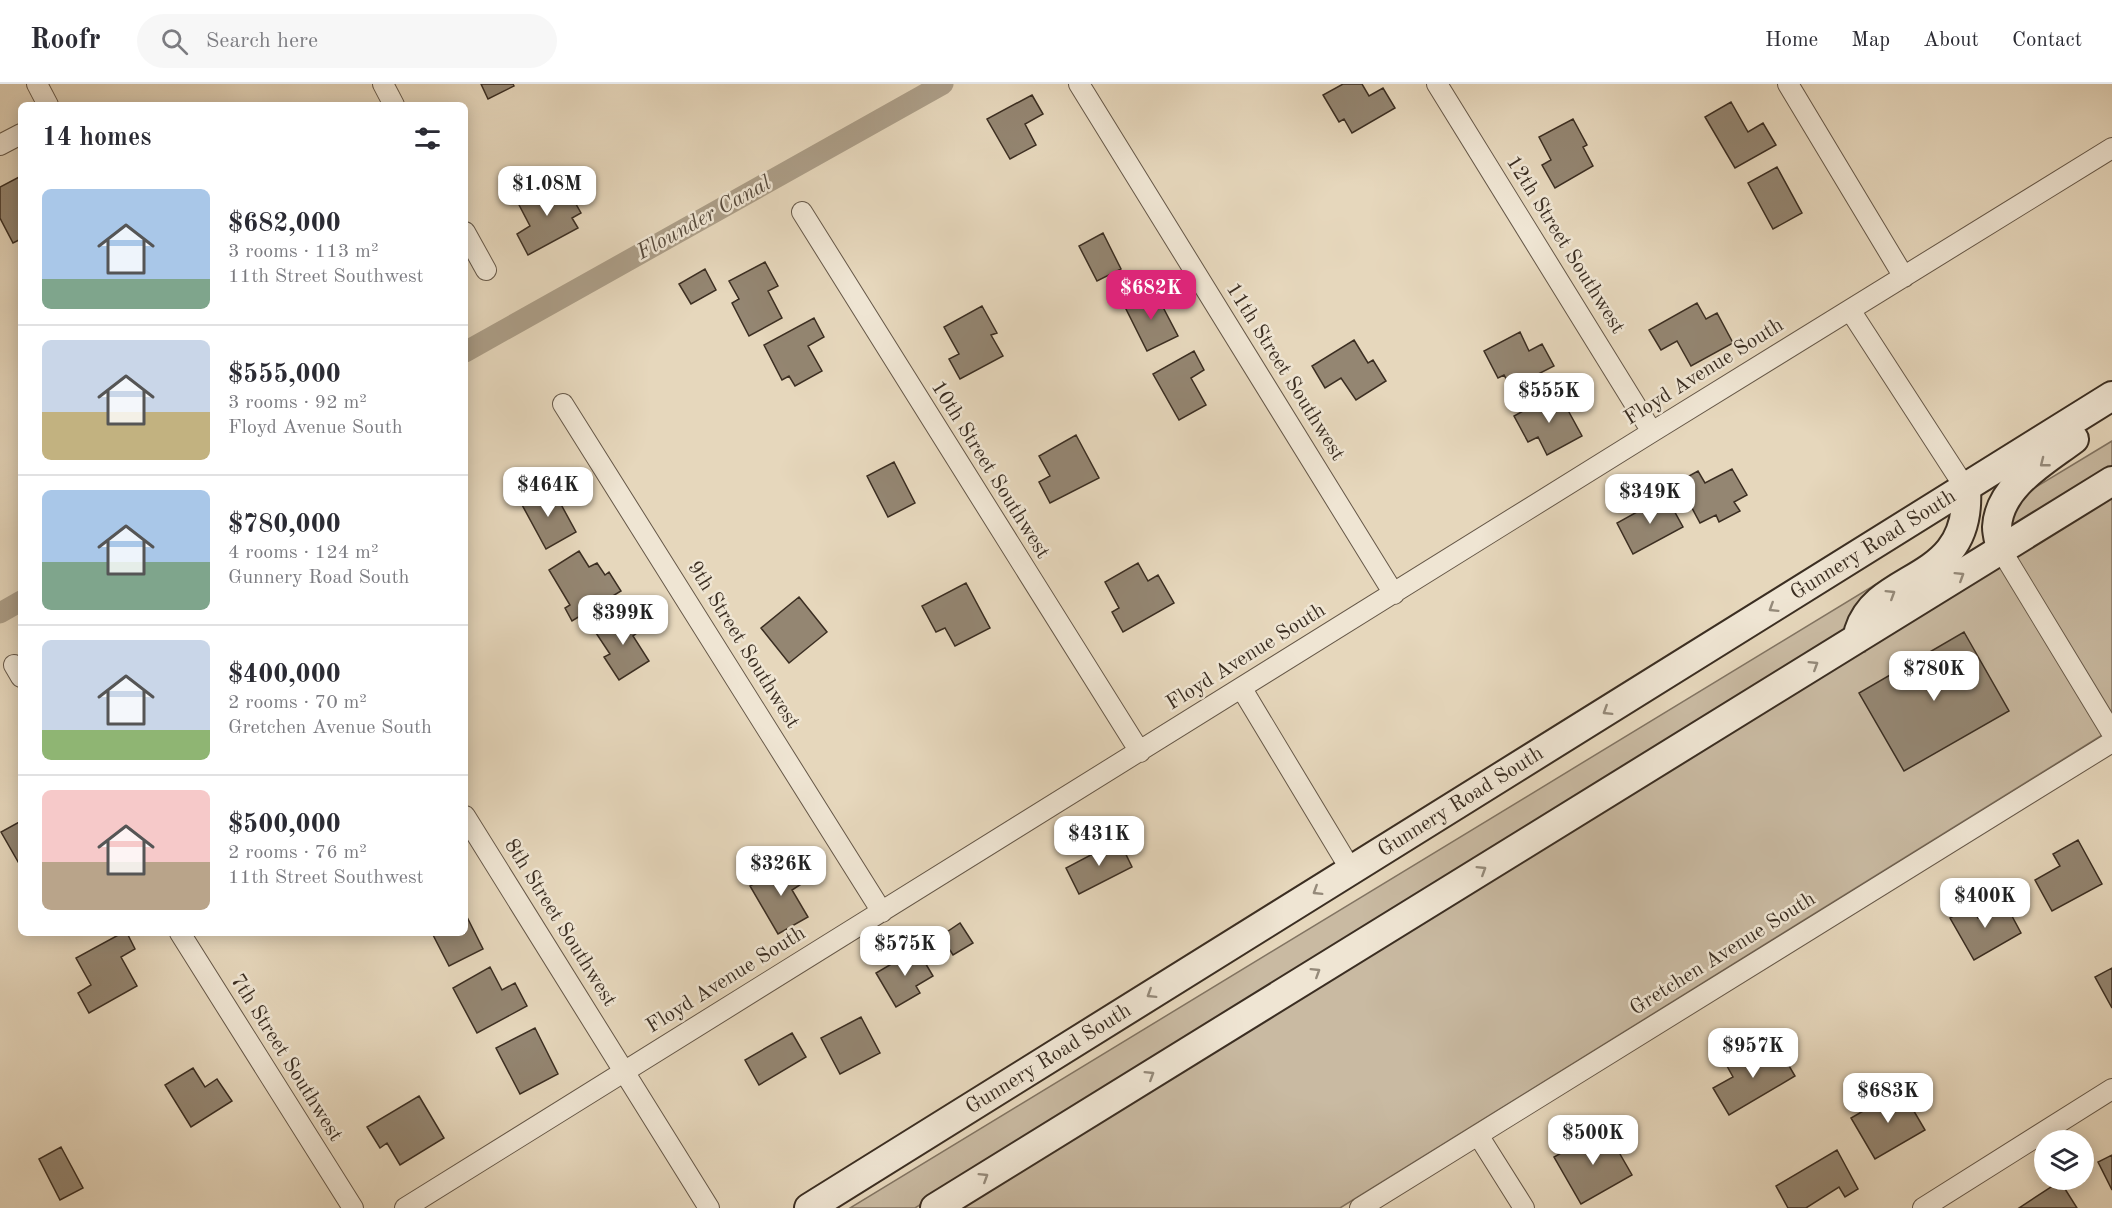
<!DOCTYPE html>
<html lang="en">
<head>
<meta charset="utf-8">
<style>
	body { margin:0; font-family:"Old Standard TT",serif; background:#f7f7f7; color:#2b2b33; height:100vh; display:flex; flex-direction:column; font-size:22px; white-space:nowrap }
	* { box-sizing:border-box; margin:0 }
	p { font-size:20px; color:#7c7c81 }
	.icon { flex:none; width:33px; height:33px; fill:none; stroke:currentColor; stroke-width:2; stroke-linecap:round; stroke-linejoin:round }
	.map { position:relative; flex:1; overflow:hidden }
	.details { position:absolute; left:18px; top:18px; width:450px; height:834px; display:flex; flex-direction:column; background:#fff; border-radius:9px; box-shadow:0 3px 15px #0003 }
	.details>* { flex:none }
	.controls { position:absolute; left:2034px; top:1046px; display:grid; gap:12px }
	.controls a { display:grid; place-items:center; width:60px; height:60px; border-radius:50%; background:#fff; box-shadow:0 3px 15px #0003; font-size:30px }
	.price { position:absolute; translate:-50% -51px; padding:0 14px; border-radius:12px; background:#fff; color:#222; font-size:20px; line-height:39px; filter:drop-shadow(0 2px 3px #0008) }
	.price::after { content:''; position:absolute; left:50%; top:36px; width:18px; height:14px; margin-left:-9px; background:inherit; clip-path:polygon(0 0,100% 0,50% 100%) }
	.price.selected { background:#db2777; color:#fff }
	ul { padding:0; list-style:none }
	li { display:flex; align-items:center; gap:18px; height:150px; padding:0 24px }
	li+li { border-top:2px solid #e1e1e2 }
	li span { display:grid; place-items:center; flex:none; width:168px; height:120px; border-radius:9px; color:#555 }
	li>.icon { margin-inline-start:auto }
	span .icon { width:72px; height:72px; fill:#fffc; stroke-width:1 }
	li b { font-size:26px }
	h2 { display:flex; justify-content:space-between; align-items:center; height:72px; padding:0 24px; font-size:26px }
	header { display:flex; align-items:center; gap:36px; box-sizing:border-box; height:84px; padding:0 30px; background:#fff; border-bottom:2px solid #e1e1e2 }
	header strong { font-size:28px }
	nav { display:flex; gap:33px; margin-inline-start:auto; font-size:21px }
	.search { width:420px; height:54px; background:#f7f7f7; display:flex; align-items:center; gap:15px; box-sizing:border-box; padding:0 21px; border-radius:33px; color:#7c7c81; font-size:22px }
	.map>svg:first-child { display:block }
</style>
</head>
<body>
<header>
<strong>Roofr</strong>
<div class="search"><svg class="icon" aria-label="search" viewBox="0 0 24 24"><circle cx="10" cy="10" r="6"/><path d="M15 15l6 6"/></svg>Search here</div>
<nav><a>Home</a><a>Map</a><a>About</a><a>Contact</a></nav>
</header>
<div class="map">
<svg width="2112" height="1124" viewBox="0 0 2112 1124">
	<rect width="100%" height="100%" fill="#e6d7bc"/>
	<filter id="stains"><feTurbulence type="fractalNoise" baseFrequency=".00333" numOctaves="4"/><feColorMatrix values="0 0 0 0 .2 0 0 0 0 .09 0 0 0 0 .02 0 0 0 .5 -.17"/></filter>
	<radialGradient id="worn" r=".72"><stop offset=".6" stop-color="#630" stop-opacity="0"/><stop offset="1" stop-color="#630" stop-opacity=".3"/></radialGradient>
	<path fill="#c9baa2" stroke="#827462" stroke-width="1.5" d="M2112,357V384L2010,448L2013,426L2021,412Z
		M2112,410V645L1340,1124H956L1858,567L1865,568L1866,562Z
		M1934,465L1847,549L915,1124H850Z"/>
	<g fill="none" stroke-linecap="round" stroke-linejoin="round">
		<path stroke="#ac9e88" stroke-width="21" d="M465,268L943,0
			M0,529L21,517"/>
	</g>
	<path fill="#948672" stroke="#3b2e22" stroke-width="1.5" d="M481,0H513L514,2L488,15Z
		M1343,0H1362L1369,12L1383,4L1395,24L1352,49L1344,35L1339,38L1323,11Z
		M1032,11L1043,30L1025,40L1036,61L1010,75L987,35Z
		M1731,18L1748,48L1763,39L1776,61L1735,84L1705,33Z
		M1573,35L1587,61L1583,63L1593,82L1555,104L1542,81L1551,76L1539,53Z
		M1777,83L1802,129L1773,145L1748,99Z
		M21,92V155L13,159L0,134V103Z
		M552,97L560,111L568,106L581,129L572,134L578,144L528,171L517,150L530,142L517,117Z
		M1103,149L1121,185L1097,197L1079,162Z
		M765,178L778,202L768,207L782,234L749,252L732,219L739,215L729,197Z
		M705,185L716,206L691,220L679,200Z
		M1154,206L1178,252L1147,267L1124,221Z
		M1697,219L1706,235L1717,229L1733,259L1691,282L1677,257L1661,266L1649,246Z
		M982,222L997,249L991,251L1003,272L960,295L949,275L959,270L944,243Z
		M814,234L824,253L808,262L822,287L795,302L789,292L782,296L764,261Z
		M1520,248L1529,267L1542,260L1554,282L1511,304L1504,291L1498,294L1484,267Z
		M1354,256L1368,279L1373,276L1386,297L1356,316L1341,294L1325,304L1312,282Z
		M1194,267L1204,286L1191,294L1206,321L1179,336L1153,290Z
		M1558,308L1582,352L1547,371L1538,353L1528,358L1514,332Z
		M1076,351L1099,394L1050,419L1039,398L1050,392L1039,372Z
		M894,378L915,419L888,433L867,392Z
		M1732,385L1747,411L1734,418L1740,427L1719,438L1716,431L1700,439L1678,398L1698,387L1705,399Z
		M551,402L576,448L546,465L521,419Z
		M1666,412L1683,443L1633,470L1617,439Z
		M579,467L589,483L597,479L605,491L609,488L621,507L572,537L565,524L570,521L549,486Z
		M1138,479L1148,497L1158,491L1174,519L1123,548L1112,528L1119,524L1105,498Z
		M966,499L990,544L955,562L945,544L936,548L922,522Z
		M799,513L827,548L789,579L761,544Z
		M630,528L641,546L633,552L649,577L619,596L604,573L610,570L596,549Z
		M1964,548L2009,627L1904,687L1859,609Z
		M21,737V783L1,748Z
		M1119,756L1132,783L1079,810L1066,784Z
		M2078,756L2102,800L2052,827L2035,796L2060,782L2053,770Z
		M794,777L806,797L792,806L808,833L778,850L750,802Z
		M2005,819L2021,849L1974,876L1950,834L1971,822L1978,834Z
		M465,829L483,865L449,882L432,849H465Z
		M960,839L973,859L953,871L941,852Z
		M122,849H127L135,865L121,873L137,902L89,929L78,909L91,901L76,874Z
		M917,865L933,892L916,902L920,909L896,923L876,889Z
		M490,883L502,906L515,899L527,922L477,949L453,904Z
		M2112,884V924L2095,893Z
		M861,933L880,969L840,990L821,954Z
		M535,944L558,990L520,1010L496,964Z
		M792,949L806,973L759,1001L745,976Z
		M1778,963L1795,992L1729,1031L1713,1004L1733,993L1727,982L1753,967L1757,975Z
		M193,984L205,1003L217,995L232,1017L191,1043L165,1001Z
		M1901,1005L1925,1046L1875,1075L1851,1034Z
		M419,1012L444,1054L400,1081L387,1059L380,1064L367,1043Z
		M1605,1044L1632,1091L1581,1120L1554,1073Z
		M61,1063L83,1104L60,1116L39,1075Z
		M1837,1066L1858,1105L1845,1113L1839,1103L1806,1124H1788L1776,1102Z
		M2112,1071V1106L2098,1078Z
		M2060,1097L2077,1124H2019Z"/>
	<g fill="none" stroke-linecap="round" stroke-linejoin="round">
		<defs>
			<path id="minor" d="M37,0L48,21
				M383,0L394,21
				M1079,0L1394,510
				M1437,0L1652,348
				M1788,0L1904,193
				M0,61L21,50
				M802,128L1140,668
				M465,148L486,186
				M1850,226L1966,405
				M563,320L882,828
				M2001,466L2112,649
				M14,581L21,593
				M1242,605L1351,786
				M465,732L709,1124
				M180,849L353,1124
				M1478,1051L1524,1124
				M405,1124L1652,348L2112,64
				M1360,1124L2112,658
				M1923,1124L2112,1005"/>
			<g id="secondary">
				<path d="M2001,466C2000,459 1997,451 1997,443C1999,402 2045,377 2074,355"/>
				<path d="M1859,547C1878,486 1972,502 1966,405"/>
				<path id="s1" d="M809,1124L2112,312"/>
				<path d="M935,1124L2112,397"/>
			</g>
		</defs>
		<use href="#minor" stroke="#665848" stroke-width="22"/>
		<use href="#secondary" stroke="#3b2e22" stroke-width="32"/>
		<use href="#minor" stroke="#efe5d3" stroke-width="20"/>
		<use href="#secondary" stroke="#efe5d3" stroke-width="28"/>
	</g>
	<defs><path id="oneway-chevron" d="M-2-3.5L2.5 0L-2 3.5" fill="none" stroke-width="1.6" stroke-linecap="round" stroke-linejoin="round" transform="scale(1.5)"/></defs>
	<g stroke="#958a7a">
		<use href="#oneway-chevron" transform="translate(2044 379) rotate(142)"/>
		<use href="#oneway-chevron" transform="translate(1960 492) rotate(-32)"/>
		<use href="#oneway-chevron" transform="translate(1891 510) rotate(-32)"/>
		<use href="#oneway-chevron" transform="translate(1773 524) rotate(148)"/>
		<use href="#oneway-chevron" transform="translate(1814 581) rotate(-32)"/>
		<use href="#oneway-chevron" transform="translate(1607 627) rotate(148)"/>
		<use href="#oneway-chevron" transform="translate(1482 786) rotate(-32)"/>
		<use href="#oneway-chevron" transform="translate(1317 807) rotate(148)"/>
		<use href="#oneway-chevron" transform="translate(1316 888) rotate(-32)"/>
		<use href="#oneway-chevron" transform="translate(1151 910) rotate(148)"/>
		<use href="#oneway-chevron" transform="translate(1150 991) rotate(-32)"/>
		<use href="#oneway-chevron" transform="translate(984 1093) rotate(-32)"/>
	</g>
	<g text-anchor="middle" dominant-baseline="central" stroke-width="5" stroke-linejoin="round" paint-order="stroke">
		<g font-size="21" fill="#3b2e22" stroke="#efe5d3">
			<text transform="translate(1565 161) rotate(58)">12th Street Southwest</text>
			<text transform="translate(1285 288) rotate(58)">11th Street Southwest</text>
			<text transform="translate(1704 288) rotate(-32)">Floyd Avenue South</text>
			<text transform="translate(990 386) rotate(58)">10th Street Southwest</text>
			<text stroke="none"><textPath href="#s1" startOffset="1254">Gunnery Road South</textPath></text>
			<text transform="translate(743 561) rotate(58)">9th Street Southwest</text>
			<text transform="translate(1246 573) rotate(-32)">Floyd Avenue South</text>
			<text stroke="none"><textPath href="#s1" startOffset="768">Gunnery Road South</textPath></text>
			<text transform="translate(560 839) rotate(58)">8th Street Southwest</text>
			<text transform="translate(1723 870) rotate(-32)">Gretchen Avenue South</text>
			<text transform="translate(726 896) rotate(-32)">Floyd Avenue South</text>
			<text transform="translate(286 974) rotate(58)">7th Street Southwest</text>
			<text stroke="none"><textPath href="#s1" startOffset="282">Gunnery Road South</textPath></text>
		</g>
		<g font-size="22" font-style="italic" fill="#574a3c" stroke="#efe5d3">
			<text transform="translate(704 134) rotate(-29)">Flounder Canal</text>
		</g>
	</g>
	<rect width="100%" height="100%" filter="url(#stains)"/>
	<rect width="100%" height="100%" fill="url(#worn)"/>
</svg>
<div class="controls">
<a><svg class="icon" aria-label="layers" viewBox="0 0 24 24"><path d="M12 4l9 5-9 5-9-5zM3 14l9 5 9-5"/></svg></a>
</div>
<b class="price" style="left:547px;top:133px">$1.08M</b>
<b class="price selected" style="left:1151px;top:237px">$682K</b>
<b class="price" style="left:1549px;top:340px">$555K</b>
<b class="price" style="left:548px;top:434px">$464K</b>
<b class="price" style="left:1650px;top:441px">$349K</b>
<b class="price" style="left:623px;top:562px">$399K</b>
<b class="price" style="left:1934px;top:618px">$780K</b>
<b class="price" style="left:1099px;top:783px">$431K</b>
<b class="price" style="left:781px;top:813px">$326K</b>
<b class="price" style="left:1985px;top:845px">$400K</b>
<b class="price" style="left:905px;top:893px">$575K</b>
<b class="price" style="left:1753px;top:995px">$957K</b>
<b class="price" style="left:1888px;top:1040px">$683K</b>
<b class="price" style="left:1593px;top:1082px">$500K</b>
<section class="details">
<h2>14 homes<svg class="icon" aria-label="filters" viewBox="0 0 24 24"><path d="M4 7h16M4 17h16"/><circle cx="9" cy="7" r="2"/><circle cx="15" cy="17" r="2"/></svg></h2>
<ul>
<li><span style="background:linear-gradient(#a9c7e8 75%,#7fa58c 0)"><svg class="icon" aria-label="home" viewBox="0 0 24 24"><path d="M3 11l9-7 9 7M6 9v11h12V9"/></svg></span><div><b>$682,000</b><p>3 rooms · 113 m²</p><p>11th Street Southwest</p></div></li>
<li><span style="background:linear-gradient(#c9d6e8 60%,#c2b280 0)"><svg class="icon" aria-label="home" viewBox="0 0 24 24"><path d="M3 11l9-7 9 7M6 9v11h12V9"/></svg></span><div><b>$555,000</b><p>3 rooms · 92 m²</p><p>Floyd Avenue South</p></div></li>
<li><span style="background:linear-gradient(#a9c7e8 60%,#7fa58c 0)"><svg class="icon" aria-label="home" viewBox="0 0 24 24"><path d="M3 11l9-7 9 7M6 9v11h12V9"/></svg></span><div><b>$780,000</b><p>4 rooms · 124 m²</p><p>Gunnery Road South</p></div></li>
<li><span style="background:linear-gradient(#c9d6e8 75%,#8fb573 0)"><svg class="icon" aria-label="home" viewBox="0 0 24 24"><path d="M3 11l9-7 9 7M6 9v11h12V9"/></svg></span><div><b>$400,000</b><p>2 rooms · 70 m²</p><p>Gretchen Avenue South</p></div></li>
<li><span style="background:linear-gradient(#f6c9c9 60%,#b9a48a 0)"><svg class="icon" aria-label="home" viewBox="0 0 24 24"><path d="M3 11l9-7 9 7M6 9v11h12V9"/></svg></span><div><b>$500,000</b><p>2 rooms · 76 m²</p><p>11th Street Southwest</p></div></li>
</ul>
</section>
</div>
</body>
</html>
